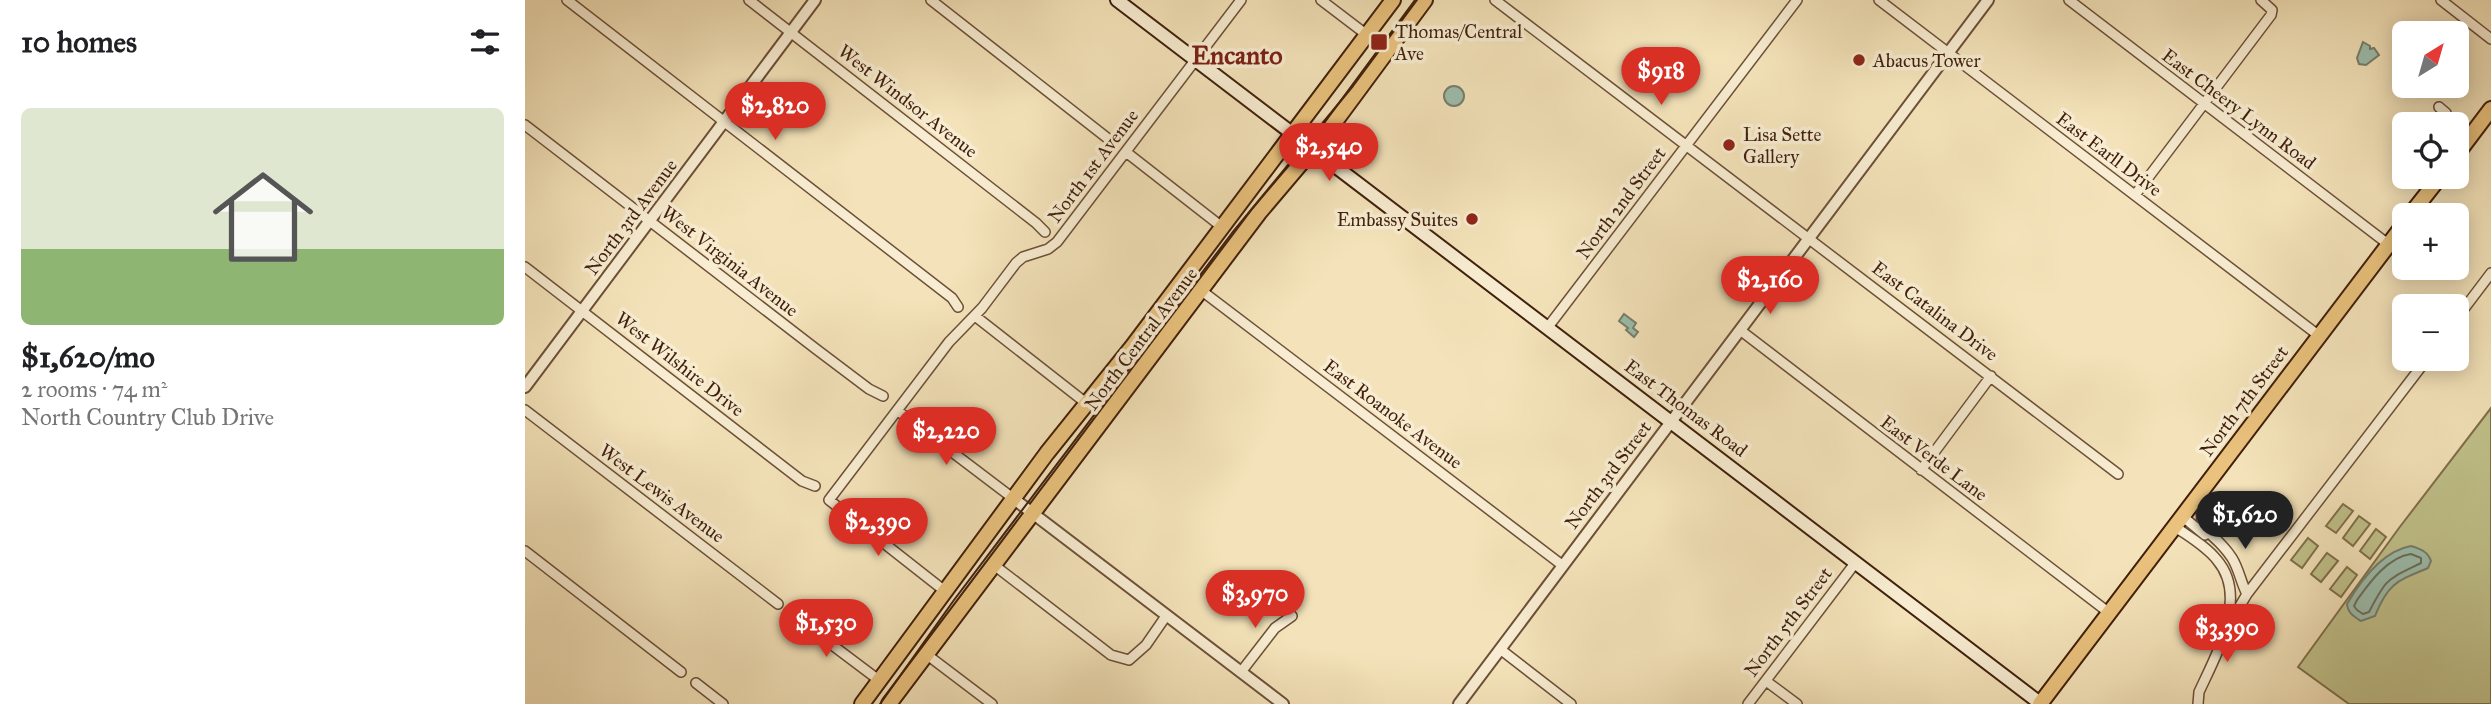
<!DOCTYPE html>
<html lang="en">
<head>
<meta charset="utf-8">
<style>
	body { margin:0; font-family:"IM FELL Great Primer",serif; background:#f2f2f2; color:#202124; height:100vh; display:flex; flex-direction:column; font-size:26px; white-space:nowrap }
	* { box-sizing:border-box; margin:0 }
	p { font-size:23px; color:#757577 }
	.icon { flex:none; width:38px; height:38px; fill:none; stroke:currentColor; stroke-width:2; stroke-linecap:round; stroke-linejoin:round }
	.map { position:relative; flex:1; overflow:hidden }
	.details { display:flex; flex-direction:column; background:#fff; width:525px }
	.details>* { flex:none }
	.needle { width:46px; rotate:37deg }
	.fabs { position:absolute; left:1867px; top:21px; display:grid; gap:14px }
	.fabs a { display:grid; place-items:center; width:77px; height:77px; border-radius:10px; background:#fff; box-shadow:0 4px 18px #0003; font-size:35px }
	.price { position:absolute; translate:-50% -60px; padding:0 16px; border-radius:24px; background:#d93025; color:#fff; font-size:23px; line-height:46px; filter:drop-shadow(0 2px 4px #0008) }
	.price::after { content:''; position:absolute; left:50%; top:42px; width:21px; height:16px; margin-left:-10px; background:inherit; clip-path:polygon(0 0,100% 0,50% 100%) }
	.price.current { background:#222; color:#fff }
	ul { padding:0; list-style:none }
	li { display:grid; align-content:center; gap:14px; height:371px; padding:0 21px }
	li+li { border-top:2px solid #e0e0e0 }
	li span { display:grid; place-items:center; height:217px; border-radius:10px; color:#555 }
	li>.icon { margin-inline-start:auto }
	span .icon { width:126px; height:126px; fill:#fffc; stroke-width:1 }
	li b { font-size:30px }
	h2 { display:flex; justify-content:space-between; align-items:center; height:84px; padding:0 21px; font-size:30px }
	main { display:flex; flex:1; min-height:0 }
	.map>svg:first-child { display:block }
</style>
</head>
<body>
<main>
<section class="details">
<h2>10 homes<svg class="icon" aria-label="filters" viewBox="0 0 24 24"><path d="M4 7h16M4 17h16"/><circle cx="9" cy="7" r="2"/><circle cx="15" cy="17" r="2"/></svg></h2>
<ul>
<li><span style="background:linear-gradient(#dfe7d0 65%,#8fb573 0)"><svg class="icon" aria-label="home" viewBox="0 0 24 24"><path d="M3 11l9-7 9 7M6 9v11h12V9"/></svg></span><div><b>$1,620/mo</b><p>2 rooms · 74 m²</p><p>North Country Club Drive</p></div></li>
</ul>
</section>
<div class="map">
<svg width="1966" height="704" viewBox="0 0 1966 704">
	<rect width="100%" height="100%" fill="#f4e3ba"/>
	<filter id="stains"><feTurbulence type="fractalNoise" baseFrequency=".00286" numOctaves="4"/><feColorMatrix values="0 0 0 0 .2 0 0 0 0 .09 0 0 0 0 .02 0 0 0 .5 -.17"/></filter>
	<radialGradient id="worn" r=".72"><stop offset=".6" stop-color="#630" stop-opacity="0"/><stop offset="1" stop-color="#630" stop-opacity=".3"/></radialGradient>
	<path fill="#c1c28c" stroke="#80704c" stroke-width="2" d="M1966,408V704H1824L1773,667L1874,528Z
		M1818,504L1828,511L1811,533L1801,526Z
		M1834,516L1845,524L1828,546L1818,538Z
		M1851,529L1861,537L1845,559L1835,551Z
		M1783,538L1793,546L1777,568L1766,560Z
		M1802,553L1813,561L1796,582L1786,574Z
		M1822,567L1832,575L1816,597L1805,589Z"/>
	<path fill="#9cbead" stroke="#777e6d" stroke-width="2" d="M1838,42L1845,46V49L1849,48L1854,55L1841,65L1834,64L1832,58Z
		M919 96a10 10 0 1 1 20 0a10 10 0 1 1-20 0Z
		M1099,314L1111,323L1108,328L1113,332L1109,337L1101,330L1103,328L1094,321Z
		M1886,546C1896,549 1903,552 1906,561L1903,568C1872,581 1863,583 1850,616L1836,621C1828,616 1823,613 1822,604C1836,580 1858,551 1886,546Z"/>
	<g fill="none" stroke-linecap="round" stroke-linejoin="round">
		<path stroke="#6e6e5c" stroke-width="2" d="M1886,554L1896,558V563C1862,580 1862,577 1844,612L1838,614L1832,610L1829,606L1832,600C1845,582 1863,557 1886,554Z"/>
		<defs>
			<path id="minor" d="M42,0L427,298L433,307
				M224,0L511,223L520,232
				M406,0L586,141
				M796,0L842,35
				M970,0L1593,474
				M1354,0L1793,335
				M1544,0L1863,244
				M1916,0L1966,39
				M1914,107L1921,113
				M1892,121L1896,124
				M0,125L291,349L344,389L358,396
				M601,152L697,227
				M1610,195L1746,15L1747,10L1736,0
				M0,267L277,481L290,486
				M677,291L1037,565
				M450,316L561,403
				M1932,318L1966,273
				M1023,327L1272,0
				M1215,330L1583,612
				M0,410L253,604
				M373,411L489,499
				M1396,470L1466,376
				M1678,492C1671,539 1686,526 1707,558C1714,569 1716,583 1722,594L1712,611L1705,616
				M1657,516L1680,535
				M1649,526C1663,536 1681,546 1692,560C1724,597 1691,655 1674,692L1673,704
				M0,551L156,672
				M469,565L586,655L604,660L621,645L641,616
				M421,592L304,500L424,342L457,308L491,263L498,257L523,249L532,242L716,0
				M1722,594L1902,359
				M266,614L355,681
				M975,649L1046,704
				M401,654L467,704
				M716,672L750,628L767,616
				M1241,681L1272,704
				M171,683L198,704
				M1223,704L1331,562"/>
			<path id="tertiary" d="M0,387L290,0
				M489,499L758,704
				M934,704L1463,0"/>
			<path id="secondary" d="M592,0L1516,704"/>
			<path id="primary" d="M1932,154L1966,109
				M1885,215L1915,177
				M337,704L522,453L607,347L868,0
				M364,704L734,213L801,134L900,0
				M1515,704L1880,223"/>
		</defs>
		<use href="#minor" stroke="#6d5038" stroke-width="12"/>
		<use href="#tertiary" stroke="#6d5038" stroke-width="14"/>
		<use href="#secondary" stroke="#401f0c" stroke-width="16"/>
		<use href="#primary" stroke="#401f0c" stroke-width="18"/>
		<use href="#minor" stroke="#f8edd2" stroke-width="9"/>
		<use href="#tertiary" stroke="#f8edd2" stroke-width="10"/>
		<use href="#secondary" stroke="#f8edd2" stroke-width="12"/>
		<use href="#primary" stroke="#eac27d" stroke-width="14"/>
		<path stroke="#401f0c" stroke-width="2" d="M355,704L429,600L707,233L828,86L892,0"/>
	</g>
	<g fill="#8f2418" stroke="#f8edd2" stroke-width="2.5">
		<rect x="845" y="33" width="18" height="18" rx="3.5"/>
		<circle cx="1334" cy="60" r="7"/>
		<circle cx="1204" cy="145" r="7"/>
		<circle cx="947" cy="219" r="7"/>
	</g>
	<g text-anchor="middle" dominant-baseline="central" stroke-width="7" stroke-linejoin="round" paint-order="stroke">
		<g font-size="19" fill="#401f0c" stroke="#f8edd2" text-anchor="start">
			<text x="870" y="31">Thomas/Central<tspan x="870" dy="22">Ave</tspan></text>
			<text x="1348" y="60">Abacus Tower</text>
			<text x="1218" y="134">Lisa Sette<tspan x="1218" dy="22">Gallery</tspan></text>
			<text x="933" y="219" text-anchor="end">Embassy Suites</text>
		</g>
		<g font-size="19" fill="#401f0c" stroke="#f8edd2">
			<text transform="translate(383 101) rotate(38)">West Windsor Avenue</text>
			<text transform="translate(1714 109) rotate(37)">East Cheery Lynn Road</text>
			<text transform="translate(1584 154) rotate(37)">East Earll Drive</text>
			<text transform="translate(568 166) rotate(-53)">North 1st Avenue</text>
			<text transform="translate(1096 203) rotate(-53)">North 2nd Street</text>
			<text transform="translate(106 217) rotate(-53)">North 3rd Avenue</text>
			<text transform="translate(205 261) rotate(38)">West Virginia Avenue</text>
			<text transform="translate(1410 311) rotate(37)">East Catalina Drive</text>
			<text transform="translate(616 339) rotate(-53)">North Central Avenue</text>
			<text transform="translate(155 364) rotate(38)">West Wilshire Drive</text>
			<text transform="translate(1719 401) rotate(-53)">North 7th Street</text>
			<text transform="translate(1161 408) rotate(37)">East Thomas Road</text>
			<text transform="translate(868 414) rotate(37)">East Roanoke Avenue</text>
			<text transform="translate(1409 458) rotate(37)">East Verde Lane</text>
			<text transform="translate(1083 475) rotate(-53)">North 3rd Street</text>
			<text transform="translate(137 493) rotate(37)">West Lewis Avenue</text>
			<text transform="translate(1263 622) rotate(-53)">North 5th Street</text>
		</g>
		<g font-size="26" font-weight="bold" fill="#7a1f14" stroke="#f8edd2">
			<text x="712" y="55">Encanto</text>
		</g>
	</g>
	<rect width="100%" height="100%" filter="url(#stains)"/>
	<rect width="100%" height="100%" fill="url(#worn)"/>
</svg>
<div class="fabs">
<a><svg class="needle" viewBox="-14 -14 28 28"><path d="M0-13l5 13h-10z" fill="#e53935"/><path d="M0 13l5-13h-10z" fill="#757577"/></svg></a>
<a><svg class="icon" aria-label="locate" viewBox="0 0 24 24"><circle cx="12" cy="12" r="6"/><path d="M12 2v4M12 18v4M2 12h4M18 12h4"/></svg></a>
<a>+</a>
<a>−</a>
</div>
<b class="price" style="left:1136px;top:107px">$918</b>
<b class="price" style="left:250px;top:142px">$2,820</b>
<b class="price" style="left:804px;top:183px">$2,540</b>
<b class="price" style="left:1245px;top:316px">$2,160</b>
<b class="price" style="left:421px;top:467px">$2,220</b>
<b class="price current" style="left:1720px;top:551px">$1,620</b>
<b class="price" style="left:353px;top:558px">$2,390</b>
<b class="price" style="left:730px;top:630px">$3,970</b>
<b class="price" style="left:301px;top:659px">$1,530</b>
<b class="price" style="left:1702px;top:664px">$3,390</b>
</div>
</main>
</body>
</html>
